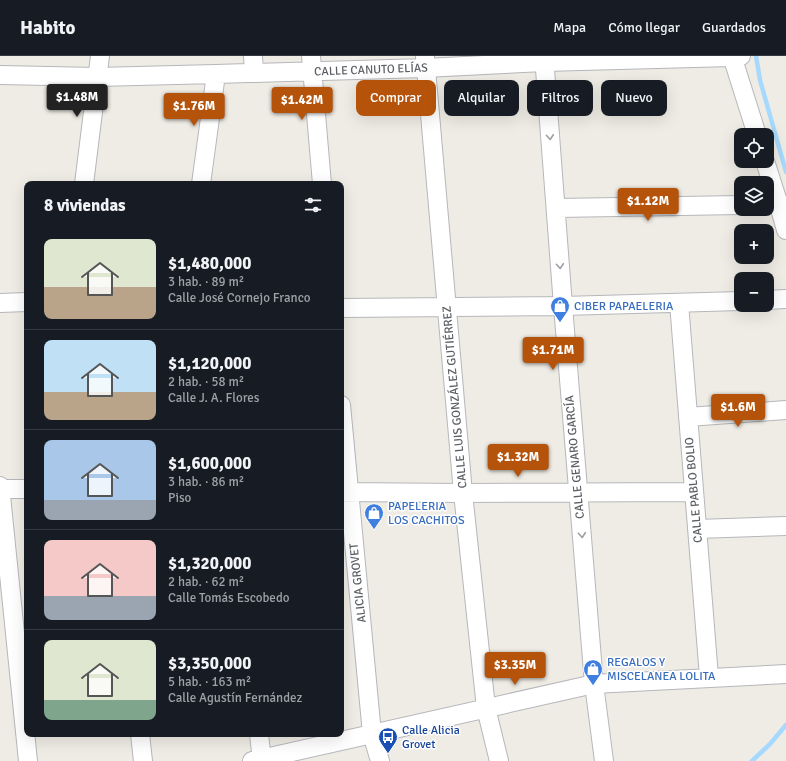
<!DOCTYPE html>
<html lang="es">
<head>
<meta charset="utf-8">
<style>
	body { margin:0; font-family:Signika,sans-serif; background:#20242c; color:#f1f3f6; height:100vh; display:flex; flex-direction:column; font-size:15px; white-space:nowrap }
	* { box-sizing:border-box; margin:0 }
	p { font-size:13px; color:#9ea1a6 }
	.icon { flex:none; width:22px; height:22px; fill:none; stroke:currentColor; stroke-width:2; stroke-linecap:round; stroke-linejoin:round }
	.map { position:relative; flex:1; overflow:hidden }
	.details { position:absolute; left:24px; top:125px; width:320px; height:556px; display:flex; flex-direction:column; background:#171b24; border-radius:8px; box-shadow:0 4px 16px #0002 }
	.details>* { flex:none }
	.hud { position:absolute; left:356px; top:24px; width:370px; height:36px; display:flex; gap:8px }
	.tools { position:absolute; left:734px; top:72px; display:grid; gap:8px }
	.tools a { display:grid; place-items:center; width:40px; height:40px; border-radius:8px; background:#171b24; box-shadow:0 4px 16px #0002; font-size:20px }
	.price { position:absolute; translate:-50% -34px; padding:0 9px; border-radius:4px; background:#b45309; color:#fff; font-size:13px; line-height:26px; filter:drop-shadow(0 1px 2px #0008) }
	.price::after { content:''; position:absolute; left:50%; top:24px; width:12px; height:9px; margin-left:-6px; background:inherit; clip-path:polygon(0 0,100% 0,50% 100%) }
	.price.on { background:#222; color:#fff }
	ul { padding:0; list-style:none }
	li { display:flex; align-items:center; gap:12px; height:100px; padding:0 20px }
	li+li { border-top:1px solid #363941 }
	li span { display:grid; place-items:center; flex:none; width:112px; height:80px; border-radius:8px; color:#555 }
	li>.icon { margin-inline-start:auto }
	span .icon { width:48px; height:48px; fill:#fffc; stroke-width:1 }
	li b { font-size:17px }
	h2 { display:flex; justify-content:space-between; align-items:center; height:48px; padding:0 20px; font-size:17px }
	.tag { padding:0 14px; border-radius:8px; background:#171b24; box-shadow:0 4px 16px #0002; font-size:14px; line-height:36px }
	.tag.on { background:#b45309; color:#fff }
	header { display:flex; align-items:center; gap:24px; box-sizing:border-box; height:56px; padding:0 20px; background:#171b24; border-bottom:1px solid #363941 }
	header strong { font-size:19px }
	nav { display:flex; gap:22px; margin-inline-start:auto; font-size:14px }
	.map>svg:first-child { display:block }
</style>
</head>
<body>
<header>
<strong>Habito</strong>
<nav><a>Mapa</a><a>Cómo llegar</a><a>Guardados</a></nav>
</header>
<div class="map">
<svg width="786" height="705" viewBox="0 0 786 705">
	<rect width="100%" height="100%" fill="#efece5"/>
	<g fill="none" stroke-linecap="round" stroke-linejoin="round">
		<path stroke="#a6d9fd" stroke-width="4.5" d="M756,0L760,24L786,116
			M752,705L770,688L786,669"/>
		<defs>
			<path id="minor" d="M253,0L254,17
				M311,0L322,128
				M544,0L563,250L594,628L604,705
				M732,0L757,79
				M425,1L463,437L486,652L499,705
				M0,19L97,21L216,18L425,12L544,6L732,1L741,0
				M765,105L779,149L786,174
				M84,128L100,0
				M201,128L216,18
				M556,152L741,149
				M767,244L786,243
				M0,247L27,246
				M679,247L709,621
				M341,252L563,250L741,245
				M341,349L372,678L380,705
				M688,361L786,354
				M0,430L28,705
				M0,433H27
				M341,436L463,437L694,436
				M697,473L786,470
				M140,678L143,705
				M259,678L262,705
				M252,705L594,628L786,618"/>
		</defs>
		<use href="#minor" stroke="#b5b7bb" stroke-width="20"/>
		<use href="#minor" stroke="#fff" stroke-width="18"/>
	</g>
	<defs><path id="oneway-chevron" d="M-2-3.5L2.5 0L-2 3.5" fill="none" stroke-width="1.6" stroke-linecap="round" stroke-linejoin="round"/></defs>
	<g stroke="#9da0a3">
		<use href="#oneway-chevron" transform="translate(550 81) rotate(86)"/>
		<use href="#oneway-chevron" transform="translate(560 210) rotate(86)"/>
		<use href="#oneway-chevron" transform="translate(582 479) rotate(85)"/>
	</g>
	<defs>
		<symbol id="shop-pin" viewBox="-11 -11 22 30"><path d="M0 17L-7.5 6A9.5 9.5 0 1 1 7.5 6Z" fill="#3f7fe0" stroke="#fff"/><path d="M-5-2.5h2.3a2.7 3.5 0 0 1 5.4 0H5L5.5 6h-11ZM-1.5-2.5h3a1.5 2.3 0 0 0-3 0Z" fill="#fff"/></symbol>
		<symbol id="bus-pin" viewBox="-11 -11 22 30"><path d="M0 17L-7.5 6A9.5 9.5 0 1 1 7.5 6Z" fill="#1a4fb4" stroke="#fff"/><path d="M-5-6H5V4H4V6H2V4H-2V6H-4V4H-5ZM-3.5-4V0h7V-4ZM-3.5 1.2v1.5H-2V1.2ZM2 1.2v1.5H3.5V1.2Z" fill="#fff"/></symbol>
	</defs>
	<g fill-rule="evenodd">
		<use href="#shop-pin" x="549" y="239" width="22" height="30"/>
		<use href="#shop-pin" x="363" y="446" width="22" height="30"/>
		<use href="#shop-pin" x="582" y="602" width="22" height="30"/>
		<use href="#bus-pin" x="377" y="670" width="22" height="30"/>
	</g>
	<g text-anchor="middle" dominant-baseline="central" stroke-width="3" stroke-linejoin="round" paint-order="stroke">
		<g font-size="12" fill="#5c6065" stroke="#fff">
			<text transform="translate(371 14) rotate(-2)">CALLE CANUTO ELÍAS</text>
			<text transform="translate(455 341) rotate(-95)">CALLE LUIS GONZÁLEZ GUTIÉRREZ</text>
			<text transform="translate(575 401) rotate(-95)">CALLE GENARO GARCÍA</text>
			<text transform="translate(694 434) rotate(-95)">CALLE PABLO BOLIO</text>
			<text transform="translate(358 527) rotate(-96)">ALICIA GROVET</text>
		</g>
		<g font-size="12" fill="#366cbe" stroke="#fff" text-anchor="start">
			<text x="574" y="250">CIBER PAPAELERIA</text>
			<text x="388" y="450">PAPELERIA<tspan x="388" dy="14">LOS CACHITOS</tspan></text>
			<text x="607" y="606">REGALOS Y<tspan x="607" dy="14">MISCELANEA LOLITA</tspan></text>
		</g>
		<g font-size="12" fill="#164399" stroke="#fff" text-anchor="start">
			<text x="402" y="674">Calle Alicia<tspan x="402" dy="14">Grovet</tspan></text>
		</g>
	</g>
</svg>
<div class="tools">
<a><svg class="icon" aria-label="locate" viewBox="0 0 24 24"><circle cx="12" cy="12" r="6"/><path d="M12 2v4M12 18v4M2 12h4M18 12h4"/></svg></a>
<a><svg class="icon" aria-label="layers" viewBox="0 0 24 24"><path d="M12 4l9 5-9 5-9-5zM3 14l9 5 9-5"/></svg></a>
<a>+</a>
<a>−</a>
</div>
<b class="price on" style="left:77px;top:62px">$1.48M</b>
<b class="price" style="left:302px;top:65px">$1.42M</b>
<b class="price" style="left:194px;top:71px">$1.76M</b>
<b class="price" style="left:648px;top:166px">$1.12M</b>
<b class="price" style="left:553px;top:315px">$1.71M</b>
<b class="price" style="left:738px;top:372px">$1.6M</b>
<b class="price" style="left:518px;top:422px">$1.32M</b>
<b class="price" style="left:515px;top:630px">$3.35M</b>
<div class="hud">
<a class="tag on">Comprar</a>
<a class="tag">Alquilar</a>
<a class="tag">Filtros</a>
<a class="tag">Nuevo</a>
</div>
<section class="details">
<h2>8 viviendas<svg class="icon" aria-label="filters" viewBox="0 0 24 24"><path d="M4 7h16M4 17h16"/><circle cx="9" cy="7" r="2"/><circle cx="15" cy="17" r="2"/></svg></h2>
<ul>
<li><span style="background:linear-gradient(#dfe7d0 60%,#b9a48a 0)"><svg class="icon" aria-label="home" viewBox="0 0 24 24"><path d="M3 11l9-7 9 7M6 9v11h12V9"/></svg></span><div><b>$1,480,000</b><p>3 hab. · 89 m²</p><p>Calle José Cornejo Franco</p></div></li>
<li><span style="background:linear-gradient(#bfe0f5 65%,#b9a48a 0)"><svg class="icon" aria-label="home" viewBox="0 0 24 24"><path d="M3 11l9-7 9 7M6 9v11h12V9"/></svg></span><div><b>$1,120,000</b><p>2 hab. · 58 m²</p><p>Calle J. A. Flores</p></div></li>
<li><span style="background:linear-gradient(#a9c7e8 75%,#9aa5b1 0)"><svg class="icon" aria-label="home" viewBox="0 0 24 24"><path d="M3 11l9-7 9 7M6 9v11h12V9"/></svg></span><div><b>$1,600,000</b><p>3 hab. · 86 m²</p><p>Piso</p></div></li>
<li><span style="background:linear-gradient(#f6c9c9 70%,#9aa5b1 0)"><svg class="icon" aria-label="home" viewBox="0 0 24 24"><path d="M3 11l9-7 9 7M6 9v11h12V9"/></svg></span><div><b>$1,320,000</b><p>2 hab. · 62 m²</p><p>Calle Tomás Escobedo</p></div></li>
<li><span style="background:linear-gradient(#dfe7d0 75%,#7fa58c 0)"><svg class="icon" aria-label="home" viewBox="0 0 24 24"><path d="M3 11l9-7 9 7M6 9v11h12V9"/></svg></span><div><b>$3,350,000</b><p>5 hab. · 163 m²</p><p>Calle Agustín Fernández</p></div></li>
</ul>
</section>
</div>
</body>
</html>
